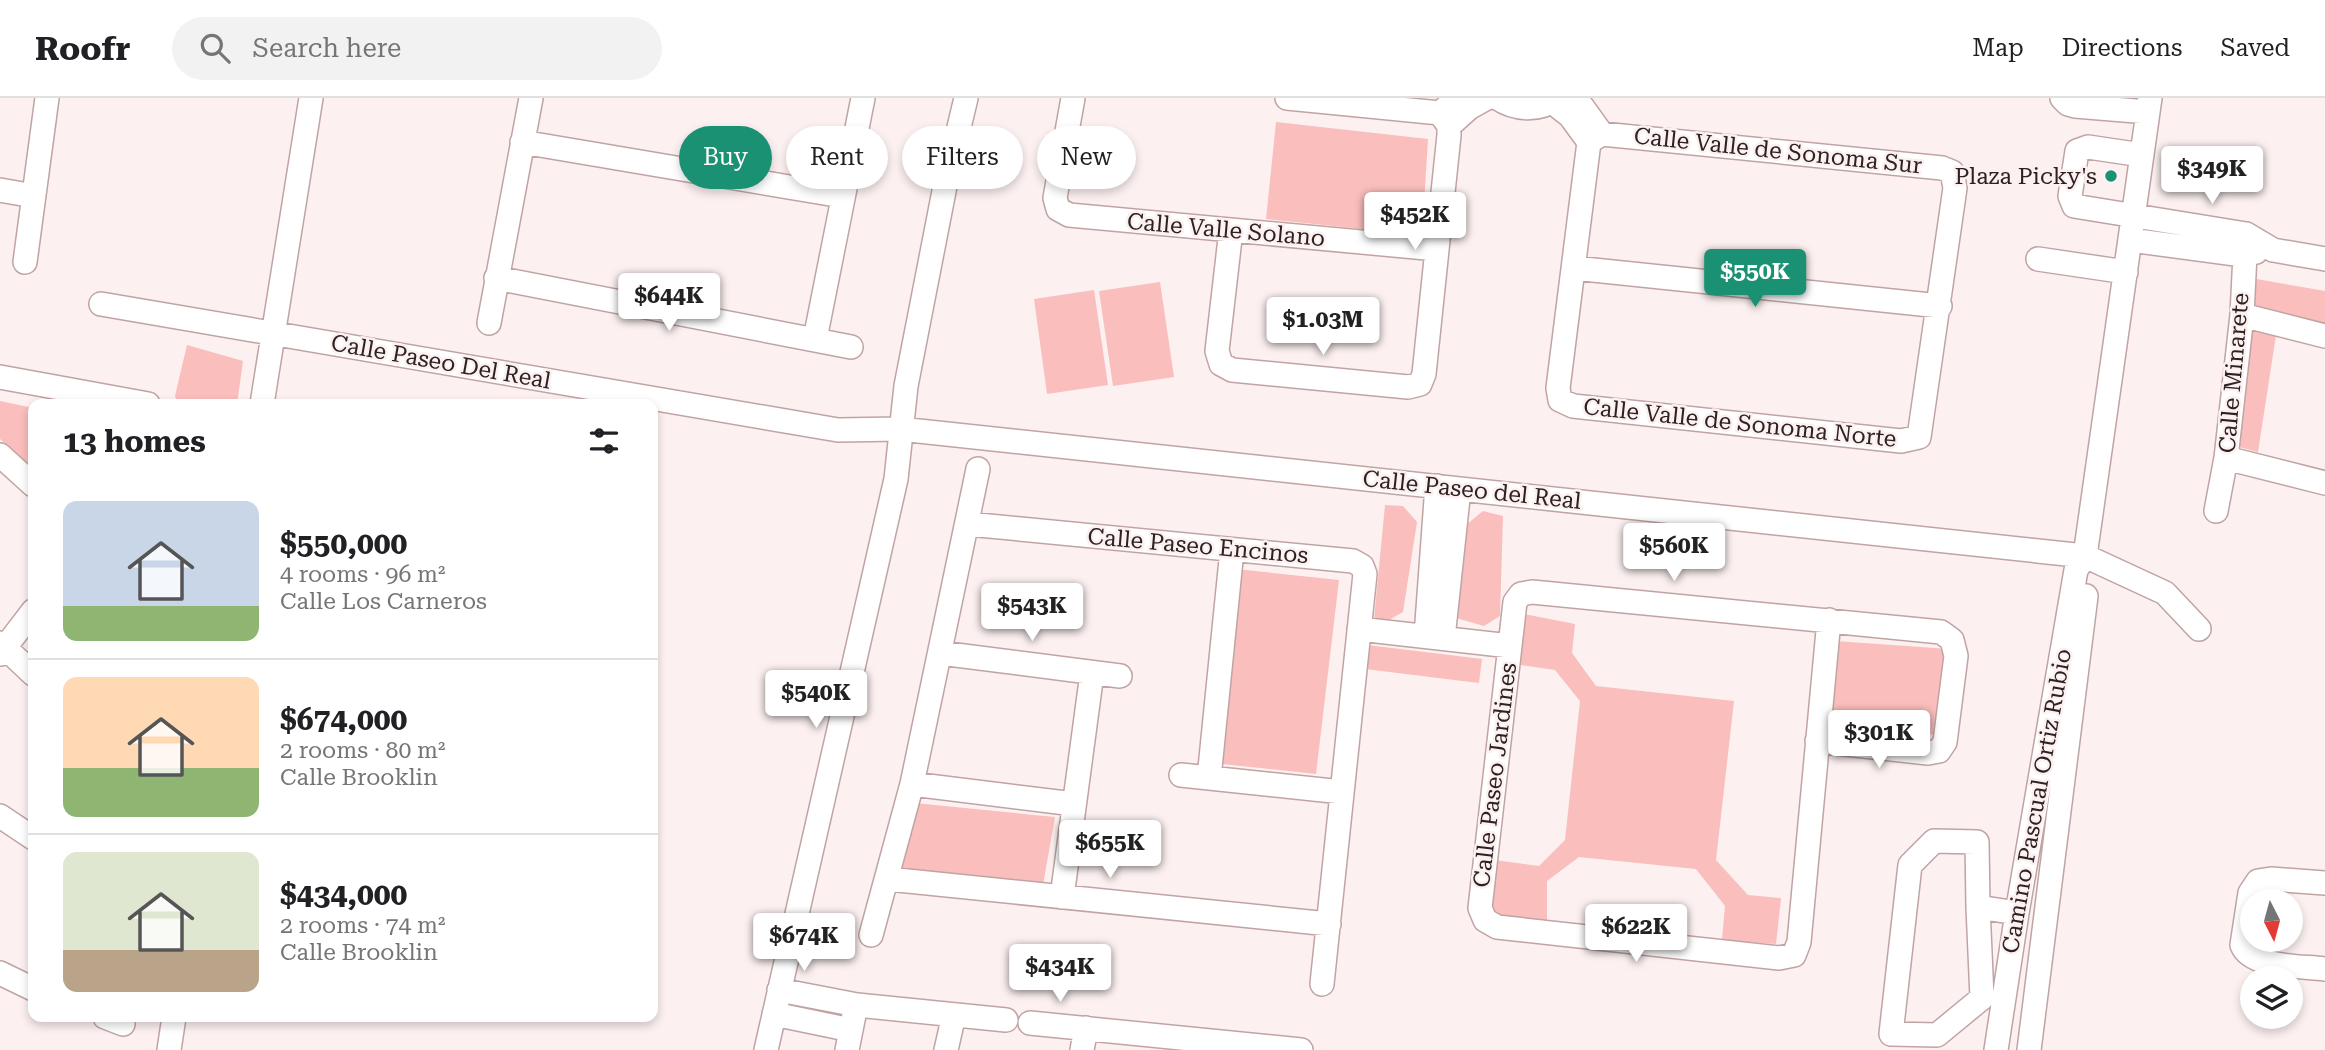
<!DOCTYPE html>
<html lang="en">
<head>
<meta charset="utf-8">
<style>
	body { margin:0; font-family:"Roboto Serif",serif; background:#f2f2f2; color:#202124; height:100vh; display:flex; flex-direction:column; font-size:26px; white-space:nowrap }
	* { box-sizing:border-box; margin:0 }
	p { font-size:23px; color:#757577 }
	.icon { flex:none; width:38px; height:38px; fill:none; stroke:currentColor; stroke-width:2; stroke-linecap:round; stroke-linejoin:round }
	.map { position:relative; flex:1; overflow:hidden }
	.sheet { position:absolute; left:28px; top:301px; width:630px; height:623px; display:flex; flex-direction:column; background:#fff; border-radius:14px; box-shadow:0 4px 10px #0003 }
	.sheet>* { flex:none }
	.guide { position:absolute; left:679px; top:28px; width:665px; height:63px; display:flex; gap:14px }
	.needle { width:46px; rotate:174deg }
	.tools { position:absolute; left:2240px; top:791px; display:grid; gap:14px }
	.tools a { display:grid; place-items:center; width:63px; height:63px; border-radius:50%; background:#fff; box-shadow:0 4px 10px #0003; font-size:35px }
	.price { position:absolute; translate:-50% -60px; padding:0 16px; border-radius:7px; background:#fff; color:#222; font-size:23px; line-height:46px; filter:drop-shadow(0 2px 4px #0008) }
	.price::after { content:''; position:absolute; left:50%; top:42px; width:21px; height:16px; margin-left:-10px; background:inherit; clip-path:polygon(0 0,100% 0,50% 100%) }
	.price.active { background:#1b9174; color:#fff }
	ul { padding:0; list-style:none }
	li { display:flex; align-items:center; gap:21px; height:175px; padding:0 35px }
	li+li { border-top:2px solid #e0e0e0 }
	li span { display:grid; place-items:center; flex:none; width:196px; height:140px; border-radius:14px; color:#555 }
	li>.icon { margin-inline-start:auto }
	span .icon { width:84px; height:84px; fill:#fffc; stroke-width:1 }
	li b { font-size:30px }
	h2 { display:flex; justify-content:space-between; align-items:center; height:84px; padding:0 35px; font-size:30px }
	.tag { padding:0 24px; border-radius:32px; background:#fff; box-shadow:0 4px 10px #0003; font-size:24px; line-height:63px }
	.tag.active { background:#1b9174; color:#fff }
	header { display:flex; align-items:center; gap:42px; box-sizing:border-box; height:98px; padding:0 35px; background:#fff; border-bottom:2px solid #e0e0e0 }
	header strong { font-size:33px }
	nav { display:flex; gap:38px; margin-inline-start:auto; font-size:24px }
	.search { width:490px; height:63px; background:#f2f2f2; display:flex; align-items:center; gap:18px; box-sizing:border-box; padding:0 24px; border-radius:38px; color:#757577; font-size:26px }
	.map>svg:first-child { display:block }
</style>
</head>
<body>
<header>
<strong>Roofr</strong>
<div class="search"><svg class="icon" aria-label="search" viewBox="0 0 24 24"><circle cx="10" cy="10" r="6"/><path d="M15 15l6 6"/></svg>Search here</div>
<nav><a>Map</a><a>Directions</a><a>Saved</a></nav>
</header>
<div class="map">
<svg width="2325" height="952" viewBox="0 0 2325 952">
	<rect width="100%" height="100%" fill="#fcf0f0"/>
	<path fill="#fabebc" d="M1276,24L1428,41L1422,137L1266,121Z
		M2256,181L2325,193V236L2250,217Z
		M1160,184L1174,279L1113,288L1099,193Z
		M1094,192L1108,287L1047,296L1034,201Z
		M2243,227L2276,237L2258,354L2228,346Z
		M187,247L243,263L237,306H178L175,298Z
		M0,303L33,310V370L0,341Z
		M1385,407L1403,408L1417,424L1403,514L1387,523L1374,522Z
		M1483,413L1503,418L1500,518L1484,528L1456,520L1466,427Z
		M1236,471L1339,482L1316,676L1222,666Z
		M1524,516L1575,526L1572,555L1596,588L1734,603L1716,762L1748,797L1781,800L1776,846L1722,842L1725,808L1696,771L1579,759L1547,783V823L1491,816L1494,762L1539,768L1565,742L1580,603L1555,572L1520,567Z
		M1835,543L1949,551L1938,637L1831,628Z
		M1367,547L1482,561L1479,585L1365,571Z
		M914,705L1055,719L1043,787L897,772Z"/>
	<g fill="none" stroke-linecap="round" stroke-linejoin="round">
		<defs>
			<path id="minor" d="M1073,0L1055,100L1058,111L1069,117L1437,151
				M1287,0L1440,15L1457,0
				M1497,0C1515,12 1539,14 1557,0
				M1576,0L1602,36
				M2062,0L2068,6L2075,8L2148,14
				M1552,4L1570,18L1589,44
				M1449,28L1469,10L1487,0
				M1602,36L1942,70L1952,74L1955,90L1919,339L1901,343L1573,308L1560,302L1558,290L1589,44Z
				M522,44L842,98
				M2142,57L2088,49L2077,53L2070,98L2074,108L2246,136L2273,152L2325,161
				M0,92L34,98
				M1231,132L1217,253L1221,266L1232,272L1408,289L1420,286L1424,276L1449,37V28L1440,15
				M2130,142L2243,157L2256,154
				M2038,161L2126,174
				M25,164L47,0
				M1574,170L1940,208
				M496,180L851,249
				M101,206L838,332L900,331L2085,458L2165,495L2199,531
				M2242,217L2325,238
				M489,225L531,0
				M815,241L863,0
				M0,279L148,306
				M262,306L311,0
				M0,357L33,387
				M2226,360L2325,385
				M2216,413L2226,360L2242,217L2246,136
				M968,426L1353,463L1362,468L1365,476L1322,886
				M1359,531L1510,548
				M1426,538L1437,388
				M1443,540L1459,391
				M0,545L33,576
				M940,555L1120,578
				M0,556L33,513
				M1817,643L1928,655L1939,653L1945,644L1956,558L1952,542L1941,534L1532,494L1521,496L1515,504L1480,810L1485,822L1497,829L1779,860L1794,857L1799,844L1829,522
				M1181,677L1342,694
				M1209,680L1232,452
				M912,686L1074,706
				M0,718L33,740
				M888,781L1329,826
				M2325,785L2271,781L2258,783L2250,795L2242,847C2251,870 2302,868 2325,871
				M1062,799L1092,575
				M1978,809L1977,744L1934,743L1910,767L1891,936L1937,937L1982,900L1978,809L2017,815
				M871,837L912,686L978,371
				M0,875L33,891
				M779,892L857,907L1006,922
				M774,916L851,932
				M105,919L123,926
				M1030,925L1301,952
				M169,952L174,919
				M766,952L896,381L906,288L945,88L966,0
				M847,952L854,917
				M946,952L954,917
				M1082,952L1086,930
				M1996,952L2017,815L2076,472L2085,458L2150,0
				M2029,952L2086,498"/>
		</defs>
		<use href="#minor" stroke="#c0a4a3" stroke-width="26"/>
		<use href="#minor" stroke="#fff" stroke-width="23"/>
	</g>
	<circle fill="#1b9174" stroke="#fcf0f0" stroke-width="2.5" cx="2111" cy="78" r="7"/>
	<g text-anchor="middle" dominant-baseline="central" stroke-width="5" stroke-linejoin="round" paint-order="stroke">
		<g font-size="23" fill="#2d2222" stroke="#fcf0f0">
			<text transform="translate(1778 53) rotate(6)">Calle Valle de Sonoma Sur</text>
			<text transform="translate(1226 132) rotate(5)">Calle Valle Solano</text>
			<text transform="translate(441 264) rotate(10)">Calle Paseo Del Real</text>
			<text transform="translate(2234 275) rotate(-85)">Calle Minarete</text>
			<text transform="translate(1740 325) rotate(6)">Calle Valle de Sonoma Norte</text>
			<text transform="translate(1472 392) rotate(6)">Calle Paseo del Real</text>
			<text transform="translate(1198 448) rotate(5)">Calle Paseo Encinos</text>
			<text transform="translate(1495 677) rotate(-83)">Calle Paseo Jardines</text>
			<text transform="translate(2037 703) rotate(-80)">Camino Pascual Ortiz Rubio</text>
		</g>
		<g font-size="23" fill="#2d2222" stroke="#fcf0f0" text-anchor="end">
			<text x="2097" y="78">Plaza Picky's</text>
		</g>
	</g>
</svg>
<div class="tools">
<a><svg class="needle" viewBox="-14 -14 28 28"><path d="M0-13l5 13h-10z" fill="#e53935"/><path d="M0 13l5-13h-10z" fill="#757577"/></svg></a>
<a><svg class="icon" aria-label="layers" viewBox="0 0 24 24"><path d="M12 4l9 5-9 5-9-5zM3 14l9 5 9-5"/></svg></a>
</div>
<b class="price" style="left:2212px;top:108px">$349K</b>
<b class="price" style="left:1415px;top:154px">$452K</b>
<b class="price active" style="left:1755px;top:211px">$550K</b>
<b class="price" style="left:669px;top:235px">$644K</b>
<b class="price" style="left:1323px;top:259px">$1.03M</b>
<b class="price" style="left:1674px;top:485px">$560K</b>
<b class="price" style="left:1032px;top:545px">$543K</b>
<b class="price" style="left:816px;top:632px">$540K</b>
<b class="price" style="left:1879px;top:672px">$301K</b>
<b class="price" style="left:1110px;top:782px">$655K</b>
<b class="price" style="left:1636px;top:866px">$622K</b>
<b class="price" style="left:804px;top:875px">$674K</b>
<b class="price" style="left:1060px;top:906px">$434K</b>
<div class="guide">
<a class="tag active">Buy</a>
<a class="tag">Rent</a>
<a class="tag">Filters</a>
<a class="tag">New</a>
</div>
<section class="sheet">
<h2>13 homes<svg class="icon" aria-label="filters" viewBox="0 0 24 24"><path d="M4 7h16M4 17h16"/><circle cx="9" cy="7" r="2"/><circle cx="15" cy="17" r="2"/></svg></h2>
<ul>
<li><span style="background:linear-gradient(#c9d6e8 75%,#8fb573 0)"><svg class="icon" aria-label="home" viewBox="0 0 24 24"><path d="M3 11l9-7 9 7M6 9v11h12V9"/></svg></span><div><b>$550,000</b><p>4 rooms · 96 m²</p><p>Calle Los Carneros</p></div></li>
<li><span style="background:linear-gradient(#ffd9b3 65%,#8fb573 0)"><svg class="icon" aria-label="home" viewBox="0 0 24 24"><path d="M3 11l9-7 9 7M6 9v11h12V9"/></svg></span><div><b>$674,000</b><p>2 rooms · 80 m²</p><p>Calle Brooklin</p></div></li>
<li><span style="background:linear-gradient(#dfe7d0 70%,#b9a48a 0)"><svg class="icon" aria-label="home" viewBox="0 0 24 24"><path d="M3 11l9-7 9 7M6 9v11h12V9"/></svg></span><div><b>$434,000</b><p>2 rooms · 74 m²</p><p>Calle Brooklin</p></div></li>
</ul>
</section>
</div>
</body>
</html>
